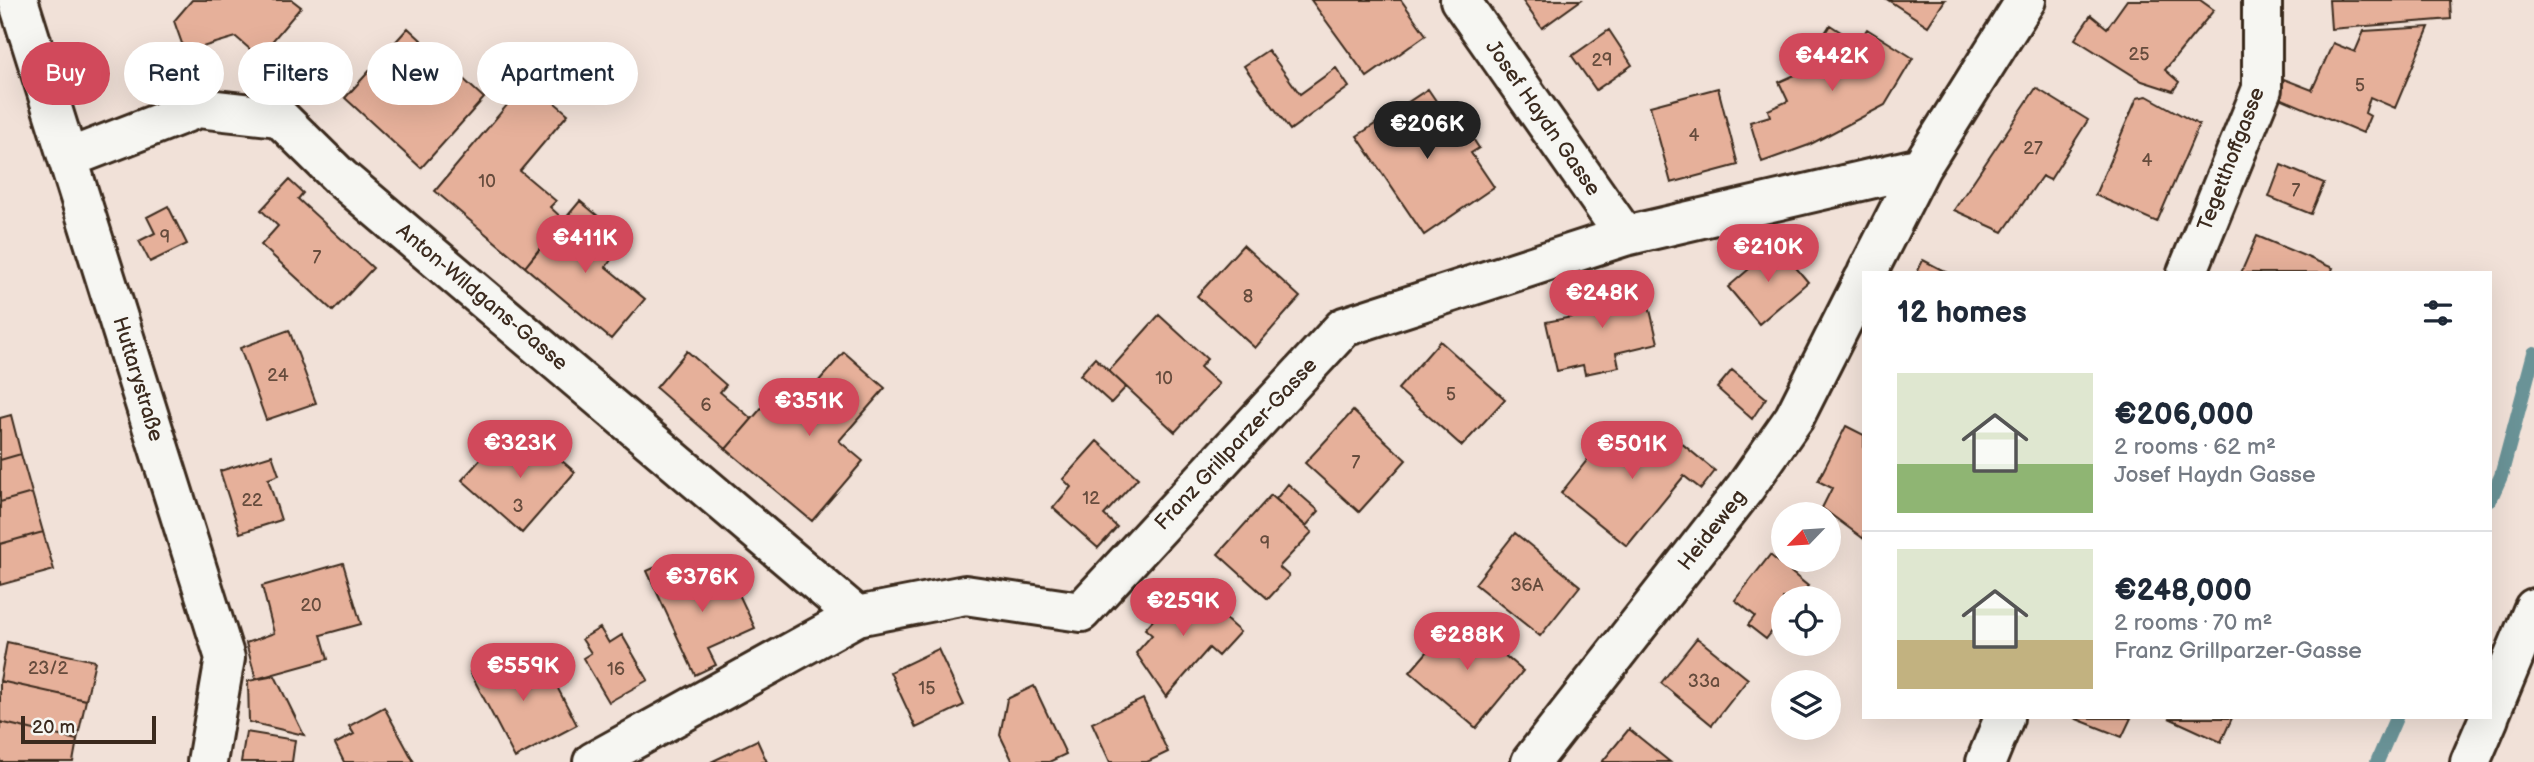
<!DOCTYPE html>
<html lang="en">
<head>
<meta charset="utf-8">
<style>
	body { margin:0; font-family:"Balsamiq Sans",sans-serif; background:#f6f6f7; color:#1f2937; height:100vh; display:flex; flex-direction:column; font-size:26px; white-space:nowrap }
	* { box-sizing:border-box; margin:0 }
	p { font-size:23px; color:#747a83 }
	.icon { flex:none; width:38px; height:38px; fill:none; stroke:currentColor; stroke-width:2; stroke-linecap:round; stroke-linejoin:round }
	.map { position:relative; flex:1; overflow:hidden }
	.sheet { position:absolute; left:1862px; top:271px; width:630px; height:448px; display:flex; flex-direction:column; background:#fff; border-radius:0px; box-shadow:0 7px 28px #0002 }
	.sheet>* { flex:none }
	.guide { position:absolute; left:21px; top:42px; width:665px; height:63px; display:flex; gap:14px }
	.needle { width:46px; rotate:245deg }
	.tools { position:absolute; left:1771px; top:502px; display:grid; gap:14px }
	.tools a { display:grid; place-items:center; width:70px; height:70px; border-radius:50%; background:#fff; box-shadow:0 7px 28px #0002; font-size:35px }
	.scale { position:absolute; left:21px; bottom:18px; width:135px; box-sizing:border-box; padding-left:7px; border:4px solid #3b2a1e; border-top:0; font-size:19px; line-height:24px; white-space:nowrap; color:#3b2a1e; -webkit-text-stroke:5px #f6f6f2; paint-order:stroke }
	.price { position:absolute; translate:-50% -60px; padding:0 16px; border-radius:24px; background:#d1495b; color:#fff; font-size:23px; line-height:46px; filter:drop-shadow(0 2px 4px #0008) }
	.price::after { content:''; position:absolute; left:50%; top:42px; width:21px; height:16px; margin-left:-10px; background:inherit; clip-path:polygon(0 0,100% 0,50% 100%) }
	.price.selected { background:#222; color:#fff }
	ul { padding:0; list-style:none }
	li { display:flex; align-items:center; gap:21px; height:175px; padding:0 35px }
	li+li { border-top:2px solid #e0e1e3 }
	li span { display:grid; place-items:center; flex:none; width:196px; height:140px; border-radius:0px; color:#555 }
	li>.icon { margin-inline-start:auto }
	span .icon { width:84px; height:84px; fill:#fffc; stroke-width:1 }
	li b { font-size:30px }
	h2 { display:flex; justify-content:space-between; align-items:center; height:84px; padding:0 35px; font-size:30px }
	.tag { padding:0 24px; border-radius:32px; background:#fff; box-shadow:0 7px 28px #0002; font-size:24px; line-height:63px }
	.tag.selected { background:#d1495b; color:#fff }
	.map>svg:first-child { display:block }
</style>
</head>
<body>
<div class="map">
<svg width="2534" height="762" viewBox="0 0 2534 762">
	<rect width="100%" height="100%" fill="#f1e1d8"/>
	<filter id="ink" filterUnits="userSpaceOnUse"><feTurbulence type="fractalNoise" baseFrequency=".0143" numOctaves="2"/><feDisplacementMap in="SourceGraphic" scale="14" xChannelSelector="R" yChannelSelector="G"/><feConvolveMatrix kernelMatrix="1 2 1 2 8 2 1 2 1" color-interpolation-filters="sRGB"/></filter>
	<g filter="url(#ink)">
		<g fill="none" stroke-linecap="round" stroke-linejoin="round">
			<path stroke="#6a9397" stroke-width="14" d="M2490,500L2501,476L2534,353
				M2377,762L2396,718"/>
		</g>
		<path fill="#e6b09a" stroke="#3b2a1e" stroke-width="2" d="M192,0H292L301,7L259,57L236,37L185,52L174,21Z
			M1311,0H1401L1426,35L1367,77Z
			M1522,0H1581L1542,28Z
			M1888,0H1945L1928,26Z
			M2127,0H2200L2214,10L2165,70L2179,82L2173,91L2142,81L2075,39L2091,15L2107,28Z
			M2329,0H2450L2451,19L2331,29Z
			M1830,25L1858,43L1867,29L1913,58L1885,105L1809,145L1762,162L1750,122L1770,116L1768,110L1788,101L1779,82L1833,58L1836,51L1820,41Z
			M2429,27L2395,108L2370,97L2365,113L2370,116L2363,133L2280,98L2284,79L2312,90L2333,43L2355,52L2364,31Z
			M408,28L484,98L421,168L345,98Z
			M1609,30L1632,65L1596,90L1572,56Z
			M1268,50L1300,94L1336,68L1349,87L1290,130L1244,66Z
			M528,80L568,114L520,171L556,201L550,207L563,219L525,267L435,191Z
			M1718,88L1738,165L1671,183L1650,106Z
			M2036,88L2088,120L2050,180L2042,176L2003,232L1954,210Z
			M1428,89L1451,123L1459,117L1479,148L1471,153L1494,187L1424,235L1357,136Z
			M2147,96L2199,125L2157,222L2095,195L2137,98Z
			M2281,165L2324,183L2311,214L2269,197Z
			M289,180L303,193L298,199L373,268L333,311L261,245L278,226L261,210Z
			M580,201L598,216L582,235L611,260L606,267L645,299L611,339L525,267Z
			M168,206L187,244L150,262L139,241L155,233L147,217Z
			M2257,236L2333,268L2331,273H2241Z
			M1243,245L1300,297L1255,348L1197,296Z
			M1777,245L1808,282L1759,324L1728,287Z
			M1923,260L1948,273H1917Z
			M1644,285L1658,343L1616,353L1619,367L1585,374L1583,365L1557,371L1546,322L1572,317L1569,302Z
			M1159,315L1207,359L1200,367L1219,384L1175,432L1109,371Z
			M289,330L316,403L266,420L240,348Z
			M1440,341L1505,399L1462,446L1398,389Z
			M687,351L726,385L720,392L752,419L726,449L656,388Z
			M844,352L885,388L839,441L863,461L812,521L726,449L771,397L784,408L791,400L798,405Z
			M1095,358L1126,387L1111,403L1080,375Z
			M1732,370L1766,398L1752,419L1717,388Z
			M1353,411L1406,460L1359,512L1305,463Z
			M11,415L21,454L0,460V418Z
			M1615,425L1651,454L1669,433L1715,471L1701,489L1684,476L1627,546L1561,493Z
			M1846,426L1864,435V539L1822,508L1832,488L1818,481Z
			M525,429L575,472L522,533L462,480L487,452L496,461Z
			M1097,441L1138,478L1104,515L1117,527L1098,548L1053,508L1071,487L1063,479Z
			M21,454L32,493L0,502V460Z
			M272,455L279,475L268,479L281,520L240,533L220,471Z
			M1288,484L1319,511L1306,526L1276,499Z
			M32,493L43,532L0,544V502Z
			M1271,495L1312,532L1279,567L1289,576L1268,599L1218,554Z
			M43,532L54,570L0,585V544Z
			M1515,533L1580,586L1540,636L1475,584Z
			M1770,555L1808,586L1798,598H1783V617L1766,639L1748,625L1755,616L1735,600Z
			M667,562L683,594L729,573L755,628L708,649L716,665L695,675L647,571Z
			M343,563L361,624L321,635L328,659L256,679L246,643L274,633L262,586Z
			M1186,584L1240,632L1218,656L1209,648L1166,697L1136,653L1152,635L1145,629Z
			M1458,616L1523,671L1476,728L1410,672Z
			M600,628L609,643L622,635L648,680L609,702L583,658L591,653L582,639Z
			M1697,638L1748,679L1712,725L1661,683Z
			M7,642L95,661L86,700L0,681Z
			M938,649L964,705L916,728L890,672Z
			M508,651L519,672L543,660L577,725L515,758L470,672Z
			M275,676L304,735L249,722L248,681Z
			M0,681L86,700L77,740L0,722Z
			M1034,686L1066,754L1049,762H1013L1000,735L1007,699Z
			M1143,699L1168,752L1147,762H1110L1092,723Z
			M384,707L414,762H344L335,744L354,734L349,726Z
			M2074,718H2131L2122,737Z
			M2169,718H2232L2221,742Z
			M0,722L77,740L73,762H0Z
			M1629,729L1670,762H1602Z
			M246,732L295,740L292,762H241Z
			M757,740L767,762H711Z"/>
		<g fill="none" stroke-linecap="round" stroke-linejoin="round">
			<defs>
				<path id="street" d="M18,0L225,658L207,762
					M1460,0L1625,236
					M69,158L198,108L279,117L341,178L857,616
					M1867,273L1921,167L2026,0
					M2187,273L2262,89V0
					M593,762L857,616L965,595L1081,612L1344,327L1625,236L1921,167
					M1531,762L1745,488L1794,418L1864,279
					M1986,762L2004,718"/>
				<path id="primary" d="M2490,714L2534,608
					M2470,762L2489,718"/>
			</defs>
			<use href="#street" stroke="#3b2a1e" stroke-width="44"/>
			<use href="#primary" stroke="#3b2a1e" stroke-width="44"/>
			<use href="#street" stroke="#f6f6f2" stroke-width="38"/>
			<use href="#primary" stroke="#f6f6f2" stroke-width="38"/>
		</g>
	</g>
	<g text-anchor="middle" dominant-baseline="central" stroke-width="5" stroke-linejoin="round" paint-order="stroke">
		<g font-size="18" fill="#664c3d">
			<text x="2139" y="54">25</text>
			<text x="1602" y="60">29</text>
			<text x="2360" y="85">5</text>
			<text x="1694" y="135">4</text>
			<text x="2033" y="148">27</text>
			<text x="2147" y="160">4</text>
			<text x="487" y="181">10</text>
			<text x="2296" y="190">7</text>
			<text x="165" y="237">9</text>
			<text x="317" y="257">7</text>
			<text x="1248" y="296">8</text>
			<text x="278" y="375">24</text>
			<text x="1164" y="378">10</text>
			<text x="1451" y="394">5</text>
			<text x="706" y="405">6</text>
			<text x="1356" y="462">7</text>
			<text x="1091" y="498">12</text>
			<text x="252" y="500">22</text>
			<text x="518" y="506">3</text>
			<text x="1265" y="543">9</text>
			<text x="1527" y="585">36A</text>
			<text x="311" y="605">20</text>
			<text x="48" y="668">23/2</text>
			<text x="616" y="669">16</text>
			<text x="1704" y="681">33a</text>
			<text x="927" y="688">15</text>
		</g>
		<g font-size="21" fill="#3b2a1e" stroke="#f6f6f2">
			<text transform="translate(1543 118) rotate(55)">Josef Haydn Gasse</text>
			<text transform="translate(2231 159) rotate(-69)">Tegetthoffgasse</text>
			<text transform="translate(482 297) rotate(40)">Anton-Wildgans-Gasse</text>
			<text transform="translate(138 379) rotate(73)">Huttarystraße</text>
			<text transform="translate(1236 444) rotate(-47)">Franz Grillparzer-Gasse</text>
			<text transform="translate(1712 530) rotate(-52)">Heideweg</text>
		</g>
	</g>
</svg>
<div class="tools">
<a><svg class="needle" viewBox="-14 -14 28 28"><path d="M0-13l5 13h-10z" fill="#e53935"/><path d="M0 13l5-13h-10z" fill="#747a83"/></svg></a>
<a><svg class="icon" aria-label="locate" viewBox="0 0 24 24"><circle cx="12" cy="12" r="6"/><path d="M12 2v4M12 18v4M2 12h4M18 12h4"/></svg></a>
<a><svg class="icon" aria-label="layers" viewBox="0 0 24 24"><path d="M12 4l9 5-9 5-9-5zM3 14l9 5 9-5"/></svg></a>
</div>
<div class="scale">20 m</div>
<b class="price" style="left:1832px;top:93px">€442K</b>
<b class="price selected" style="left:1427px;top:161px">€206K</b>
<b class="price" style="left:585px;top:275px">€411K</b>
<b class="price" style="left:1768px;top:284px">€210K</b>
<b class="price" style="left:1602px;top:330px">€248K</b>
<b class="price" style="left:809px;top:438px">€351K</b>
<b class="price" style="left:520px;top:480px">€323K</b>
<b class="price" style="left:1632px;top:481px">€501K</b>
<b class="price" style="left:702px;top:614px">€376K</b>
<b class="price" style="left:1183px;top:638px">€259K</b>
<b class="price" style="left:1467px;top:672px">€288K</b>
<b class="price" style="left:523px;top:703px">€559K</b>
<div class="guide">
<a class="tag selected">Buy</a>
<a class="tag">Rent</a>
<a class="tag">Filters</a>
<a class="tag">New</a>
<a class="tag">Apartment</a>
</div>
<section class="sheet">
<h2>12 homes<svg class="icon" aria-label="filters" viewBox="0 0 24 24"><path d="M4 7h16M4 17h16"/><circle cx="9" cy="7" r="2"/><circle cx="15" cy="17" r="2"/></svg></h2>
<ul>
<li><span style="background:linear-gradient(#dfe7d0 65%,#8fb573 0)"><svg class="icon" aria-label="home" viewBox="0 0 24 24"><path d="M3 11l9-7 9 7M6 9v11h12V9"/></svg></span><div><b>€206,000</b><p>2 rooms · 62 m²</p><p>Josef Haydn Gasse</p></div></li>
<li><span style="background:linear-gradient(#dfe7d0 65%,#c2b280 0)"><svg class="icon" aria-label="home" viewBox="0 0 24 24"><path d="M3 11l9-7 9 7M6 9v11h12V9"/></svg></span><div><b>€248,000</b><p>2 rooms · 70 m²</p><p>Franz Grillparzer-Gasse</p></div></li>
</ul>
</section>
</div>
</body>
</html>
